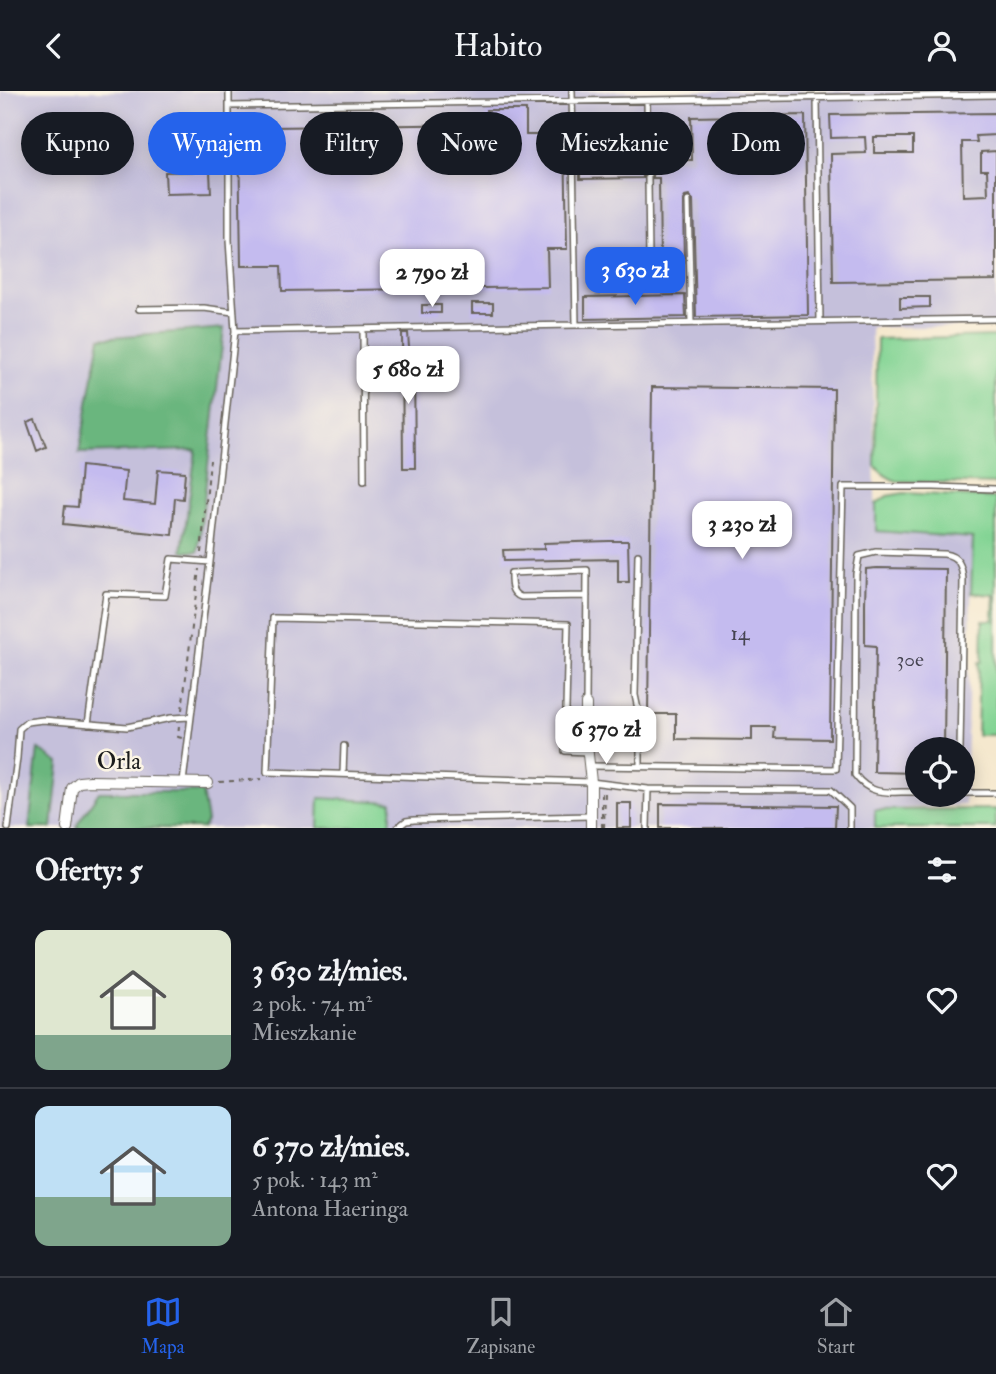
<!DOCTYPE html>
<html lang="pl">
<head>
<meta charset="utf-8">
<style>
	body { margin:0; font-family:"IM FELL Double Pica",serif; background:#242831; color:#f1f3f6; height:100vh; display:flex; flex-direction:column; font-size:26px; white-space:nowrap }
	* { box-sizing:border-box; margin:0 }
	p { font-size:23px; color:#9ea1a6 }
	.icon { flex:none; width:38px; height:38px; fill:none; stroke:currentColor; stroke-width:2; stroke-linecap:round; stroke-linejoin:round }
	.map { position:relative; height:737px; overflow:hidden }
	.panel { display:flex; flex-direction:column; background:#171b24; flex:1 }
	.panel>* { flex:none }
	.top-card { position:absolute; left:21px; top:21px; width:956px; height:63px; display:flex; gap:14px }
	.buttons { position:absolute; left:905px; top:646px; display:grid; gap:14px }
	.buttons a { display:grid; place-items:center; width:70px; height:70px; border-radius:50%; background:#171b24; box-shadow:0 4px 18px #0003; font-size:35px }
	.price { position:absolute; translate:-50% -60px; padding:0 16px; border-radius:14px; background:#fff; color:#222; font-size:23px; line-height:46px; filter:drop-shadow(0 2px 4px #0008) }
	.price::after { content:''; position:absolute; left:50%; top:42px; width:21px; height:16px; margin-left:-10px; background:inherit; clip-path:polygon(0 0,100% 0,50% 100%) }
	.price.on { background:#2563eb; color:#fff }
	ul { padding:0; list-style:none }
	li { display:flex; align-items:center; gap:21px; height:175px; padding:0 35px }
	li+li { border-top:2px solid #363941 }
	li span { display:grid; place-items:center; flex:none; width:196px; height:140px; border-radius:14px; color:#555 }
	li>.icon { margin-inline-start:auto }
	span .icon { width:84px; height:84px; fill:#fffc; stroke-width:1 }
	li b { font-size:30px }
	h2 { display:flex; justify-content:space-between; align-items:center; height:84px; padding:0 35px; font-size:30px }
	.tag { padding:0 24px; border-radius:32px; background:#171b24; box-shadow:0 4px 18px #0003; font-size:24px; line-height:63px }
	.tag.on { background:#2563eb; color:#fff }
	header { display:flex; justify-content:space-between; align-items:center; height:91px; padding:0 35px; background:#171b24; font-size:32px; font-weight:600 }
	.tab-bar { display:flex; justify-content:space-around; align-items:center; height:98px; border-top:2px solid #363941; background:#171b24; font-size:19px; color:#9ea1a6 }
	.tab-bar a { display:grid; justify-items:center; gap:4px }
	.tab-bar .on { color:#2563eb }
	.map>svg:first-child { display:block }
</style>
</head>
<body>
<header><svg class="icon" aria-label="back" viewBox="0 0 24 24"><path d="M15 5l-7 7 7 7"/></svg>Habito<svg class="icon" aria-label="person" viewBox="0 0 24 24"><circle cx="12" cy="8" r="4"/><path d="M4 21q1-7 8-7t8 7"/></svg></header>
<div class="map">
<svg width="996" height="737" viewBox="0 0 996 737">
	<rect width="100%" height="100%" fill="#fcf5e5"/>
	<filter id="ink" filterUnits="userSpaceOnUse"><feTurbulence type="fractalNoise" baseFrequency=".0143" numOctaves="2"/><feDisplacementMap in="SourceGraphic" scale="14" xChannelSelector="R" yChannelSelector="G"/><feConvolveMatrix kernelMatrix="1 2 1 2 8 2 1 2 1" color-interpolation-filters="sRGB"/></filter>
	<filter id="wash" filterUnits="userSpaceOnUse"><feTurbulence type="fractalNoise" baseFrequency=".00686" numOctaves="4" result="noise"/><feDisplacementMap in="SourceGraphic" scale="28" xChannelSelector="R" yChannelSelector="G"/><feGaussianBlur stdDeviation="1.57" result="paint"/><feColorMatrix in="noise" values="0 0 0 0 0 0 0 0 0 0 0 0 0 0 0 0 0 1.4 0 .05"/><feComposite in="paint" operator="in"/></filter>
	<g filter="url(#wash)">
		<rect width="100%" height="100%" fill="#f5e8ce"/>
		<path fill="#c5c0db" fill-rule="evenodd" d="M0,0H996V236H871L876,440L973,446L965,714L876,719L875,737H390L391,711L319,708L318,737H0ZM917,658H962V704H917Z"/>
		<path fill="#83d494" stroke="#507858" stroke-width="2" d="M996,245V393L897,390C887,387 881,382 875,375L877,248Z
			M904,402L996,407V644H977L979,571H982L983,529H993L994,504L971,502L973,447L876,440V413L887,405Z
			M319,707L392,711L390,737H318Z
			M996,718V737H875V719Z"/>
		<path fill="#6ab67e" stroke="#43694d" stroke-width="2" d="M224,237L198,461L182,460L196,359L79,362L100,247Z
			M38,658L59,672L52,737H29Z
			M99,701H202L207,730L203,737H77L78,732Z"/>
		<path fill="#77b5ea" stroke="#4a6883" stroke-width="2" d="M167,53H208V71L167,72Z"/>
		<g id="blocks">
			<path fill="#c4bbef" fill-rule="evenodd" d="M486,19H526V44H565L567,158H547L548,196L282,200L281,175H241L239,44L272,43V36L486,33Z
				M996,22V44L976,45L977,51H962L963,105L988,104L987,79H981V61L996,60V189L833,191L831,63L866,62L865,46L831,47L830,24ZM874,46H913V62H874Z
				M805,24L808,224L696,226L693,109L689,105L685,106L683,109L684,172H660L659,87H653V52H657V69H692L691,26Z
				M642,52L643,87L580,88V53Z
				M210,80L211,102L166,103L165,81Z
				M685,204L686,226L585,228V206Z
				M900,206H930V216L900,217Z
				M472,212H493V222H472Z
				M422,214H441V222H422Z
				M402,242H408L410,271H414L415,377H403Z
				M652,296L834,298L830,648L774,647L775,636H752V649L676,648V623H648Z
				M35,328L46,356L37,360L27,331Z
				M81,375L126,380L123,410L155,413L158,379L185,381L183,408L175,407L172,444L63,433L65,415L78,416Z
				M609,450H628L629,491H618V468L504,470L503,459L544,458V452Z
				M877,477L946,478L944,658H917V682L874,681L876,555L865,554V513L866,478Z
				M613,628L632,629L631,653H612Z
				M617,712H631V737H617Z
				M660,713L836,715L835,737H660Z"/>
		</g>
	</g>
	<g filter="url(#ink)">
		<use href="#blocks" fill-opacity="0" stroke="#68635a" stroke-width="2"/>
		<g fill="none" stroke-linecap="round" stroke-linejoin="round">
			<defs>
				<path id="lane" d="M229,0V15L996,4
					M817,7L820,230
					M647,9L649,169
					M229,15V149L235,240L576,234L572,0
					M688,110L691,232
					M139,218L204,217L233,221
					M576,234L996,228
					M363,238L364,390
					M638,464L635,604L640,628V675
					M586,613L587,479L511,482C511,492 510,502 521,506L587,505
					M88,633L106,503L165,505L171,468L210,471
					M588,661L565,660L568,533L273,527L267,681L591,691L648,698L831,699L850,717V737
					M590,675L836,678L843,396H934L996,398
					M343,683L344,655
					M183,691L210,471L235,240
					M917,701C891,700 872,707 855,684L856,483L859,465L876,461L944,463C959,465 962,475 963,489L960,658
					M962,702H996
					M8,737L17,667L19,638L27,631L43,629L127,636L171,627L190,626
					M397,737L406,730L414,729L591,725
					M647,737L648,698"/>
				<path id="street" d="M586,613V645L591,691V737
					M67,737L72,697L79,691L90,690L208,692"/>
			</defs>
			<use href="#lane" stroke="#68635a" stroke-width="8"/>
			<use href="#street" stroke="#68635a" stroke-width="12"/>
			<path stroke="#68635a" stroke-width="2" stroke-dasharray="5 5" stroke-linecap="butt" d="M201,462L210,369
				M182,619L199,478
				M179,635L178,646L182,647
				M219,691L262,688
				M602,737V700
				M604,737L605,700"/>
			<use href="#lane" stroke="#fff" stroke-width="5"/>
			<use href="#street" stroke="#fff" stroke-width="10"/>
		</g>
	</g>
	<g text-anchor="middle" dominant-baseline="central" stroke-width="5" stroke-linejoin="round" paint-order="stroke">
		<g font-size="21" fill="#464451">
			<text x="740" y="542">14</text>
			<text x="910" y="568">30e</text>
		</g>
		<g font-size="24" fill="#1c1c1c" stroke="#fcf5e5">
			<text x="119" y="670">Orla</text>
		</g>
	</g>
</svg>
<div class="buttons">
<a><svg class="icon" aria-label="locate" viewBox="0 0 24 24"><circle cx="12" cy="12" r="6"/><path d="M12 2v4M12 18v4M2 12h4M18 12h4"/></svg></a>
</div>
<b class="price on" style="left:635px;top:216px">3 630 zł</b>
<b class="price" style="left:432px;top:218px">2 790 zł</b>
<b class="price" style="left:408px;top:315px">5 680 zł</b>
<b class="price" style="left:742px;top:470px">3 230 zł</b>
<b class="price" style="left:606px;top:675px">6 370 zł</b>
<div class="top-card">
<a class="tag">Kupno</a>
<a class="tag on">Wynajem</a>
<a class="tag">Filtry</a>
<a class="tag">Nowe</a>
<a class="tag">Mieszkanie</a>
<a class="tag">Dom</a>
</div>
</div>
<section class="panel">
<h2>Oferty: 5<svg class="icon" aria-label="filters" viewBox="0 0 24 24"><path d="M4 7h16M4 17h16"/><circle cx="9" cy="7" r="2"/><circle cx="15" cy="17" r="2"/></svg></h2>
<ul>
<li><span style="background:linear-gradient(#dfe7d0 75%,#7fa58c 0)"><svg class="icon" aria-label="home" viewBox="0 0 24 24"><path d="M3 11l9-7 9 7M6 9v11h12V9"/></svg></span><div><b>3 630 zł/mies.</b><p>2 pok. · 74 m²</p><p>Mieszkanie</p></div><svg class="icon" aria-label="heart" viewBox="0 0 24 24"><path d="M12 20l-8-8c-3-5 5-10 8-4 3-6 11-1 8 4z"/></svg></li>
<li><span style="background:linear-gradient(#bfe0f5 65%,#7fa58c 0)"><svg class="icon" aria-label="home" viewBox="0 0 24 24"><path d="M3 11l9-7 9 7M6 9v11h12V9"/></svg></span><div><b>6 370 zł/mies.</b><p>5 pok. · 143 m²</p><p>Antona Haeringa</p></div><svg class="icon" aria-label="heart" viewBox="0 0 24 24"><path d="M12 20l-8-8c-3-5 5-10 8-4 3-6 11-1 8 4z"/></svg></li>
</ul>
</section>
<nav class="tab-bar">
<a class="on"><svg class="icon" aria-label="map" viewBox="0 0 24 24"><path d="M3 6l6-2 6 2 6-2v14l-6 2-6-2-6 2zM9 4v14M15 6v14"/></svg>Mapa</a>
<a><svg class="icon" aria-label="saved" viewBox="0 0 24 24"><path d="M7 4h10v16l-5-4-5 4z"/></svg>Zapisane</a>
<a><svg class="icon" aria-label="home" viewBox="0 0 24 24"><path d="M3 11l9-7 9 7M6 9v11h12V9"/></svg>Start</a>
</nav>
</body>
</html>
